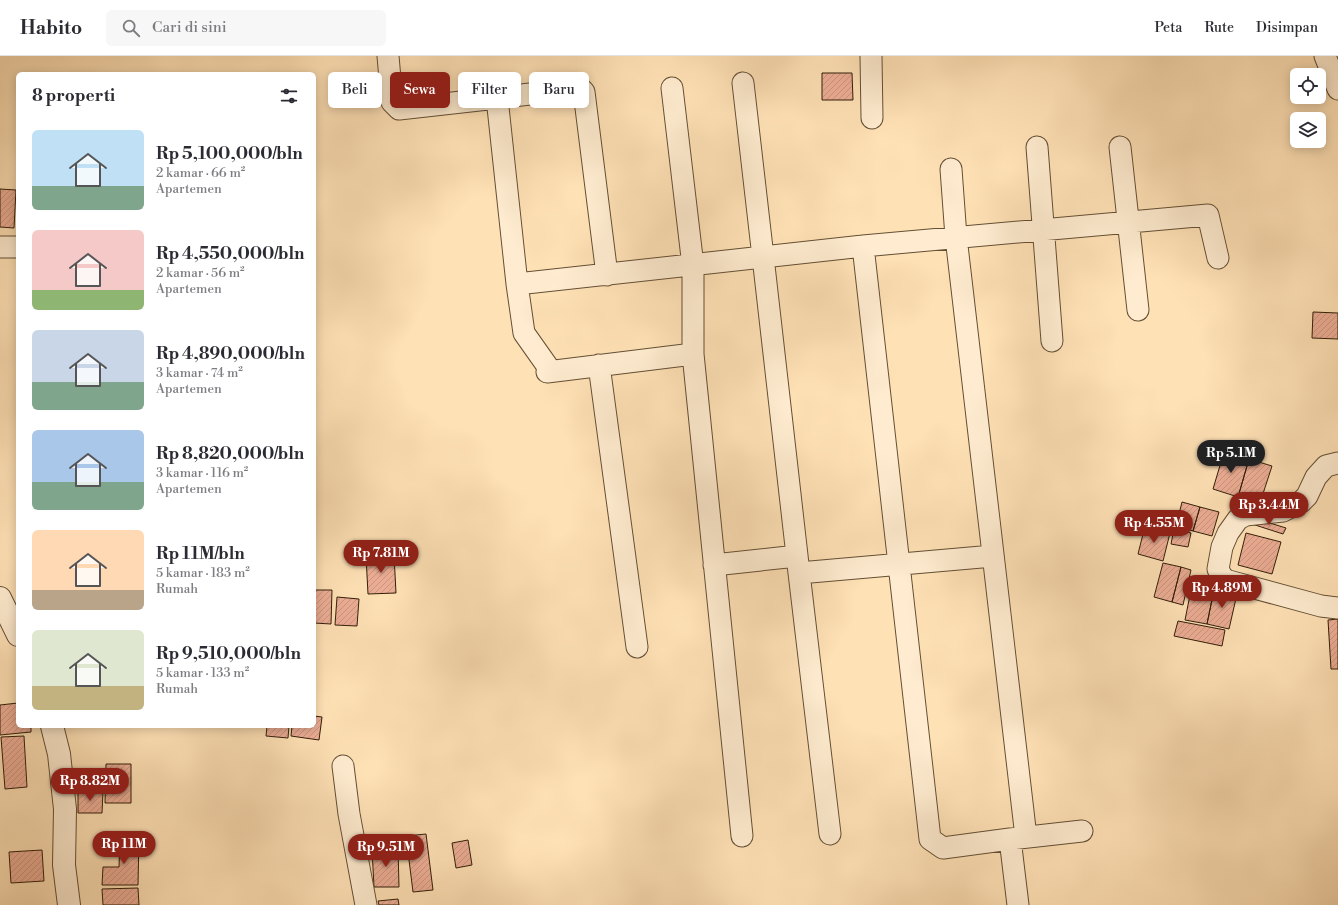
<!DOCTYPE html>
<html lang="id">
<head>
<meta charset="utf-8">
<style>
	body { margin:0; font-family:"Libre Bodoni",serif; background:#f7f7f7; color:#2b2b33; height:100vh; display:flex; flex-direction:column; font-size:15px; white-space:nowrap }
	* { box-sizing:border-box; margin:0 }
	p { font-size:13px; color:#7c7c81 }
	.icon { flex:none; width:22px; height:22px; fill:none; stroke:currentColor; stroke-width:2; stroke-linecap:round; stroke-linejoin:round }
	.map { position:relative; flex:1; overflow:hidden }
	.sheet { position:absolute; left:16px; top:16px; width:300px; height:656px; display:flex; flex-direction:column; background:#fff; border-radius:6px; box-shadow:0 2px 10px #0003 }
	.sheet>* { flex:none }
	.hud { position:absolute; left:328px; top:16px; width:380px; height:36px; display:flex; gap:8px }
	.tools { position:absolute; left:1290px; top:12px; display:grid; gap:8px }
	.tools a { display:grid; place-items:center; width:36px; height:36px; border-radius:6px; background:#fff; box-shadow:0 2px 10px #0003; font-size:20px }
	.price { position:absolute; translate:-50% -34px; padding:0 9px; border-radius:14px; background:#8f2418; color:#fff; font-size:13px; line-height:26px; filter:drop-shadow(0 1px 2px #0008) }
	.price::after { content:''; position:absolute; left:50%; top:24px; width:12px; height:9px; margin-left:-6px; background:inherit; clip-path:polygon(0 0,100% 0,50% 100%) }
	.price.active { background:#222; color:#fff }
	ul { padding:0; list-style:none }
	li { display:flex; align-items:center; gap:12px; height:100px; padding:0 16px }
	li span { display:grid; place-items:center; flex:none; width:112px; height:80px; border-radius:6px; color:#555 }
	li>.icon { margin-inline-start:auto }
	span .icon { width:48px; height:48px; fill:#fffc; stroke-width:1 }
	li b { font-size:17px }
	h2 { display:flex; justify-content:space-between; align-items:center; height:48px; padding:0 16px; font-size:17px }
	.pill { padding:0 14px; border-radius:6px; background:#fff; box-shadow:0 2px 10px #0003; font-size:14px; line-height:36px }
	.pill.active { background:#8f2418; color:#fff }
	header { display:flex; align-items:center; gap:24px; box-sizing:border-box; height:56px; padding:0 20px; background:#fff; border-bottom:1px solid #e1e1e2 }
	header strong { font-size:19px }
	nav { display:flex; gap:22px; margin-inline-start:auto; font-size:14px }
	.search { width:280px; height:36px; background:#f7f7f7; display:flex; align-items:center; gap:10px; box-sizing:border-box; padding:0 14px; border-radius:6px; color:#7c7c81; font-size:15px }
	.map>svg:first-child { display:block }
</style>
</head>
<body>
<header>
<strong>Habito</strong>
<div class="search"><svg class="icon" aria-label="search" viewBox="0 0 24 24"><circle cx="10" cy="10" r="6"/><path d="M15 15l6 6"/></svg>Cari di sini</div>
<nav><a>Peta</a><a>Rute</a><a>Disimpan</a></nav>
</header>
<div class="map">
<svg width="1338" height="849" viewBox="0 0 1338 849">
	<defs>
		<pattern id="building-hatch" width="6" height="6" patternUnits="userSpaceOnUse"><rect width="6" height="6" fill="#edae96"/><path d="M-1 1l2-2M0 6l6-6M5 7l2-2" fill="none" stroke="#cc9580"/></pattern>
	</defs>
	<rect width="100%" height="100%" fill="#ffe1b6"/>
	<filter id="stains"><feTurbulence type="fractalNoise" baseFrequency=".005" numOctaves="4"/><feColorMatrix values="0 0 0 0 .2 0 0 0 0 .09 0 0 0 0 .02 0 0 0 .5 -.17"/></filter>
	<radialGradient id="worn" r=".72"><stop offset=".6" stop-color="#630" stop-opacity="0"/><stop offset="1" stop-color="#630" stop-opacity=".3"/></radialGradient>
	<path fill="url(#building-hatch)" stroke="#311e08" d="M822,17H852L853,44H822Z
		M0,133L16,134L14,172L0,171Z
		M1313,256L1338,257V283L1312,282Z
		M1224,396L1249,403L1238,441L1213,433Z
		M1249,403L1272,410L1260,447L1238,441Z
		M1182,446L1200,451L1193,475L1176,470Z
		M1200,451L1219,456L1212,480L1193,475Z
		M1254,462L1286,472L1283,478L1252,468Z
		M1145,470L1170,477L1163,505L1138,498Z
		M1174,473L1191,477L1188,491L1171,488Z
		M1246,477L1281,486L1272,518L1238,509Z
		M394,499L396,537L368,538L366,500Z
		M1163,507L1181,511L1172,546L1154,541Z
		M1181,511L1191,514L1183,549L1172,546Z
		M1192,529L1214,534L1207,568L1185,564Z
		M314,534H332L331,568L314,567Z
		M1214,534L1237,538L1229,573L1207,568Z
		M337,541L359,543L357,570L335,569Z
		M1338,563V613H1331L1328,564Z
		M1178,565L1225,574L1222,590L1174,580Z
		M18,647V670H31V676L0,679V649Z
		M314,660L322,661L319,684L291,680L292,670H314Z
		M267,670H289L288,682L266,680Z
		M24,680L27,731L5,733L1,681Z
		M106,708H131V747H105Z
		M78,734L103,735L102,757H78Z
		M426,778L433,834L413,836L406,780Z
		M120,781H139L138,829H102L103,811H119Z
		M468,784L472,809L456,812L452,787Z
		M398,792L399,831H374L372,793Z
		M42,794L44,825L11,827L9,796Z
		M138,832L139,849H103L102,833Z
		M398,843L399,849H379L378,845Z"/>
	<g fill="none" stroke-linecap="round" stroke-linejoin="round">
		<defs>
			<path id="minor" d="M388,0L392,46L399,53L497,42L517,228
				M871,0L872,62
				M1325,0L1338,33
				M672,32L693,210V298L547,316L548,311L524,277L517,228L763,201L743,27
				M497,42L580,32L584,36L607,219
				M1037,91L1052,285
				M1120,91L1138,254
				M951,113L956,181L1026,781
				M0,191H18
				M693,298L742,780
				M599,309L637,591
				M1338,407L1326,410L1316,421L1307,440L1301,446L1283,455L1246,459L1238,463L1228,477L1222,491L1218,513L1221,519L1225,524L1321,550L1338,552
				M714,509L797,500
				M799,517L763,201L863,190
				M343,710L349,758L366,849
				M830,778L799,517L993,500
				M1010,783L943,792L930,783L863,190L1208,159L1218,202
				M1018,849L1010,783L1082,775"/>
			<path id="tertiary" d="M0,542L18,579
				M52,670L59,698L65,753L64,809L69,849"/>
		</defs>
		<use href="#minor" stroke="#644f34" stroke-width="23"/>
		<use href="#tertiary" stroke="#644f34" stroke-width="24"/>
		<use href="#minor" stroke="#ffecd0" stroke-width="21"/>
		<use href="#tertiary" stroke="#ffecd0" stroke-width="22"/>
	</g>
	<rect width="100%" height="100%" filter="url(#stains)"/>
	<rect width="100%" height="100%" fill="url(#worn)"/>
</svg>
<div class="tools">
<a><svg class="icon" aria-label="locate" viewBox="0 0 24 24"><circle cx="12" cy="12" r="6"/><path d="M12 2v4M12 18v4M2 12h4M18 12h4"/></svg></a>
<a><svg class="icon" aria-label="layers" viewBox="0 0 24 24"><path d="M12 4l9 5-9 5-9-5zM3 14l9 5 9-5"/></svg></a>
</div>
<b class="price active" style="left:1231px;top:418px">Rp 5.1M</b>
<b class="price" style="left:1269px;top:470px">Rp 3.44M</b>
<b class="price" style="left:1154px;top:488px">Rp 4.55M</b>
<b class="price" style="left:381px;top:518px">Rp 7.81M</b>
<b class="price" style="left:1222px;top:553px">Rp 4.89M</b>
<b class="price" style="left:90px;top:746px">Rp 8.82M</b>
<b class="price" style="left:124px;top:809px">Rp 11M</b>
<b class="price" style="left:386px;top:812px">Rp 9.51M</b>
<div class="hud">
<a class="pill">Beli</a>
<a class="pill active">Sewa</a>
<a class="pill">Filter</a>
<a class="pill">Baru</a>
</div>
<section class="sheet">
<h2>8 properti<svg class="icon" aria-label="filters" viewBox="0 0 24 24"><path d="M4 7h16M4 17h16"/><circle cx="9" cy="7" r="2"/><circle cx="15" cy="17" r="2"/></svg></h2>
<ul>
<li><span style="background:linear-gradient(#bfe0f5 70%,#7fa58c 0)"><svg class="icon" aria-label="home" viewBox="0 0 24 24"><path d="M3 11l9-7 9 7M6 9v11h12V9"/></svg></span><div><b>Rp 5,100,000/bln</b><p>2 kamar · 66 m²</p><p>Apartemen</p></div></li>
<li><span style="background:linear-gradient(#f6c9c9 75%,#8fb573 0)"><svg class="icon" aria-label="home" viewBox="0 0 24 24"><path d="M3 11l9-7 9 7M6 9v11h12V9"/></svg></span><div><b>Rp 4,550,000/bln</b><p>2 kamar · 56 m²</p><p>Apartemen</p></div></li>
<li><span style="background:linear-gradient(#c9d6e8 65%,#7fa58c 0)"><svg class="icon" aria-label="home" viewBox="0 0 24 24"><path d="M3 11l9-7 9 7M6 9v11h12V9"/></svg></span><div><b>Rp 4,890,000/bln</b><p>3 kamar · 74 m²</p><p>Apartemen</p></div></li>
<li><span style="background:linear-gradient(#a9c7e8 65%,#7fa58c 0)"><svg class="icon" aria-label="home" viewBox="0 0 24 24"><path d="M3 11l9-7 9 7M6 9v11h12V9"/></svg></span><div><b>Rp 8,820,000/bln</b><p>3 kamar · 116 m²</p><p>Apartemen</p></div></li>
<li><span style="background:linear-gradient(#ffd9b3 75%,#b9a48a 0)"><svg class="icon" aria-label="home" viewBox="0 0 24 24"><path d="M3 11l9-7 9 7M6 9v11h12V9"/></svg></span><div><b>Rp 11M/bln</b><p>5 kamar · 183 m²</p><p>Rumah</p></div></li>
<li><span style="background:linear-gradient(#dfe7d0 70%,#c2b280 0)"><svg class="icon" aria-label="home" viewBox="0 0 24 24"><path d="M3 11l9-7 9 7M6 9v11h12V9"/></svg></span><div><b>Rp 9,510,000/bln</b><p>5 kamar · 133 m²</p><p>Rumah</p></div></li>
</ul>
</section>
</div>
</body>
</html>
